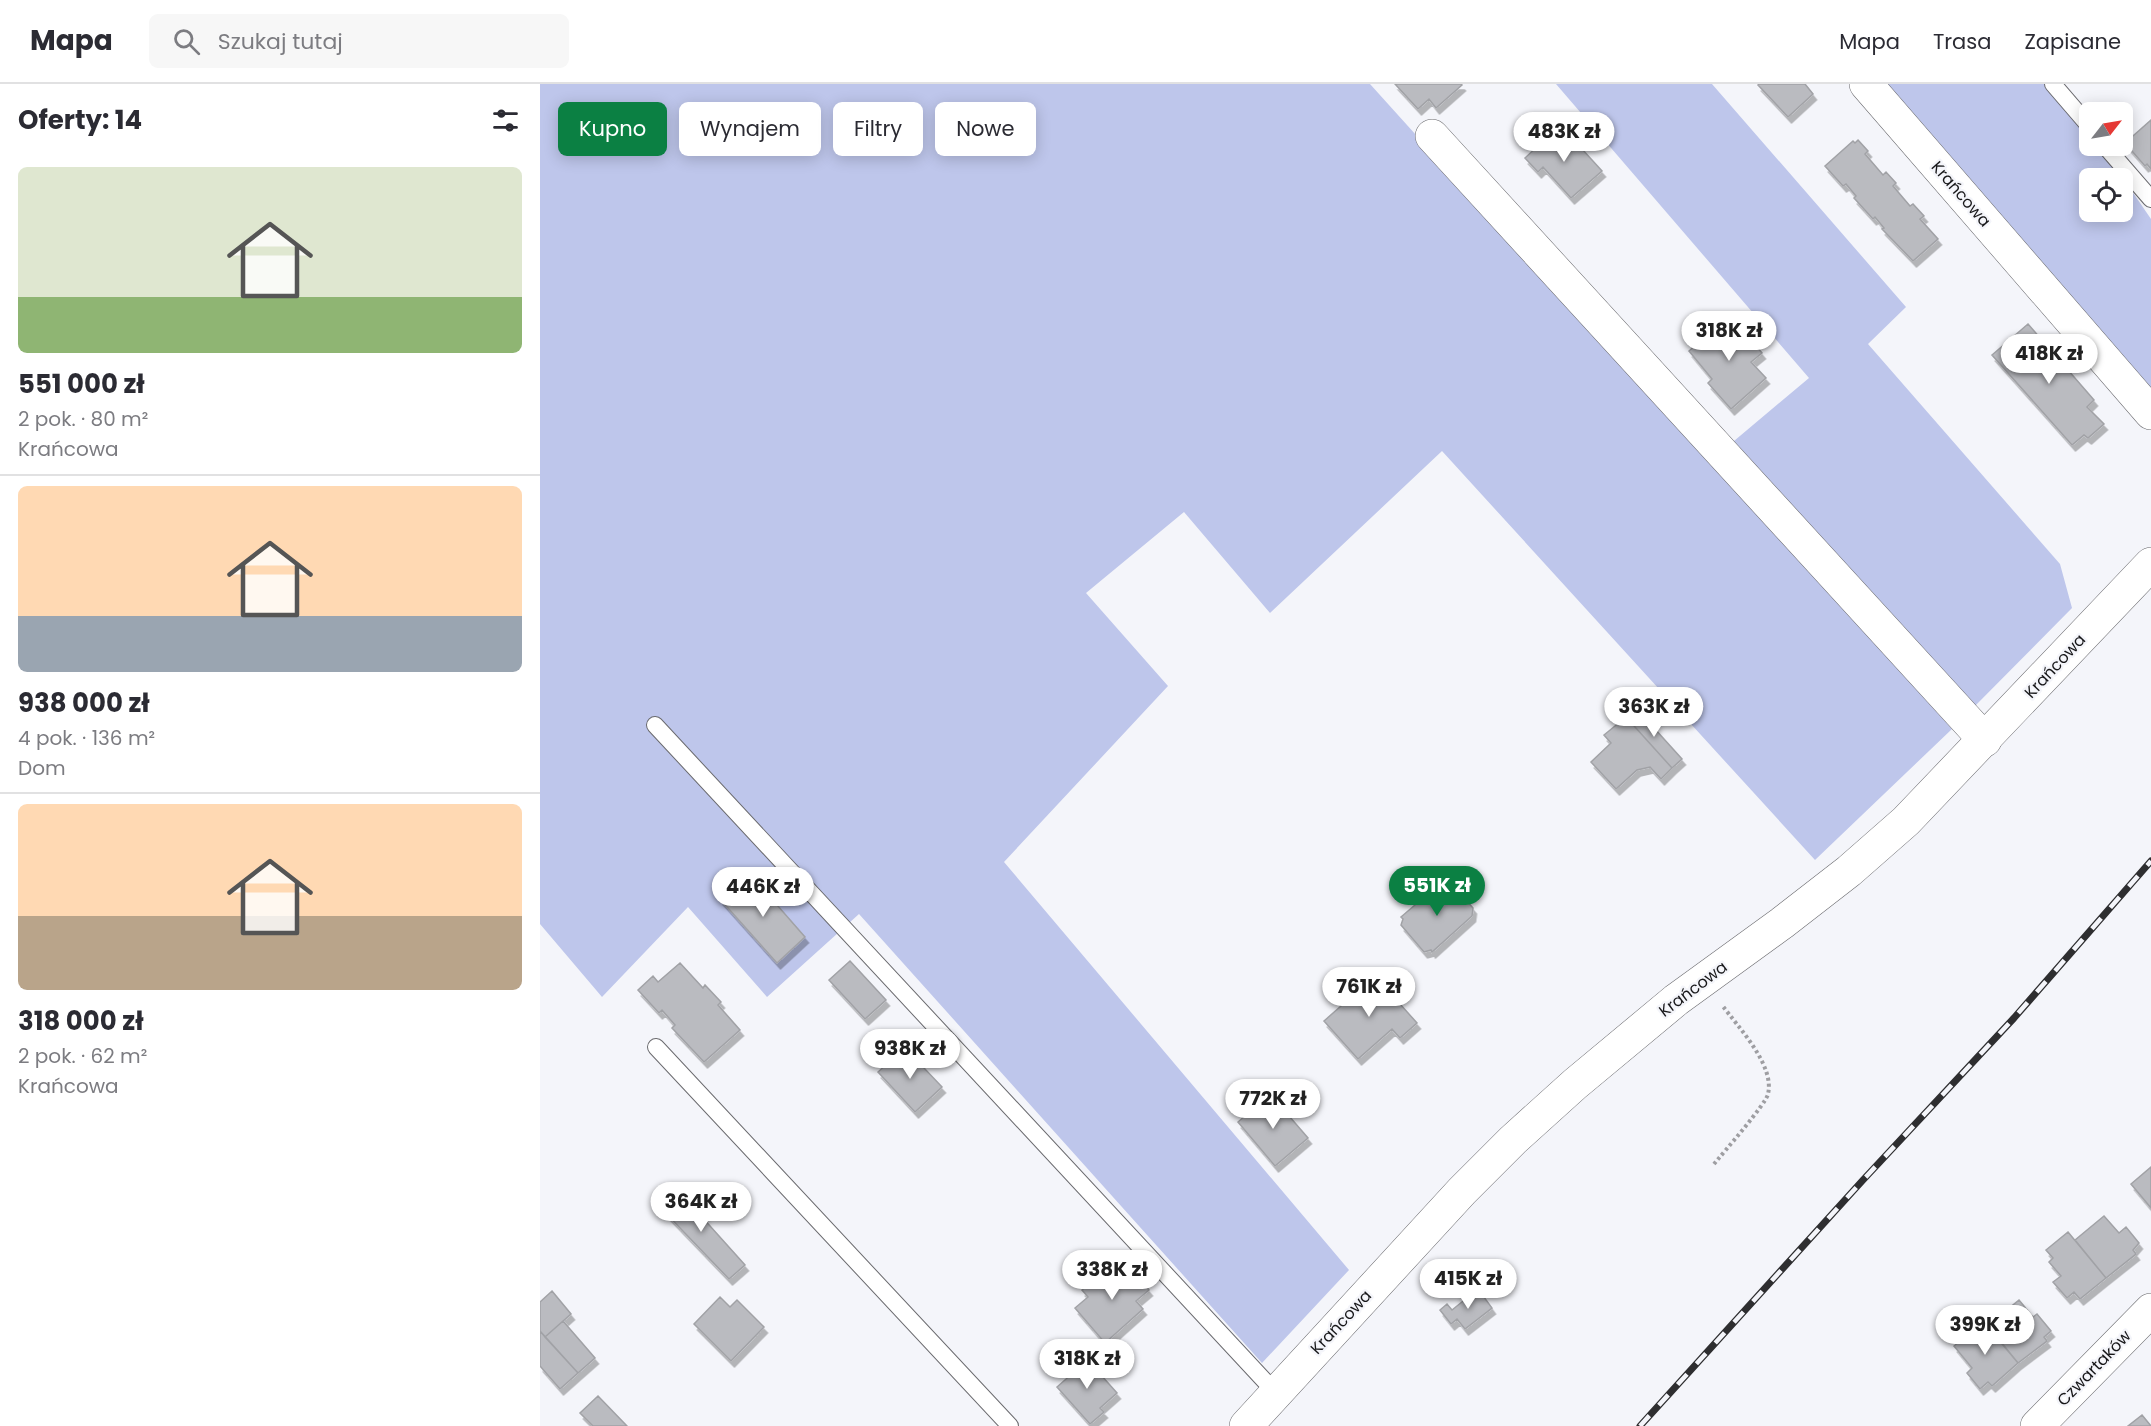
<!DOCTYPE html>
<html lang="pl">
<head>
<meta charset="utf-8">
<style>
	body { margin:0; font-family:Poppins,sans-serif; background:#f7f7f7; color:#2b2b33; height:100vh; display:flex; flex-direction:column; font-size:22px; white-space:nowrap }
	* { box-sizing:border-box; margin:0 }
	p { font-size:20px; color:#7c7c81 }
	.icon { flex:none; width:33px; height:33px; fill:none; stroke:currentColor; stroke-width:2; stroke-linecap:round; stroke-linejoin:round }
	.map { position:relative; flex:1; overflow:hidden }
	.sheet { display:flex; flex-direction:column; background:#fff; width:540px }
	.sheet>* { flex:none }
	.banner { position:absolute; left:18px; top:18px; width:570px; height:54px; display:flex; gap:12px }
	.needle { width:39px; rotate:59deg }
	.controls { position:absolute; left:1539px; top:18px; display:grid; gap:12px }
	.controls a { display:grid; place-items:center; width:54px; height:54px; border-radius:9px; background:#fff; box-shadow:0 3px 15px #0003; font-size:30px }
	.price { position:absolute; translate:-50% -51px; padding:0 14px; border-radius:21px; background:#fff; color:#222; font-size:20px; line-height:39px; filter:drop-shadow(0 2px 3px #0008) }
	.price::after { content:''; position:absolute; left:50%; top:36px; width:18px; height:14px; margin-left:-9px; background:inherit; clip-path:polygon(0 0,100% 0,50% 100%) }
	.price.on { background:#0b8043; color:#fff }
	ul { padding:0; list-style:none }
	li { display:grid; align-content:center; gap:12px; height:318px; padding:0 18px }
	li+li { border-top:2px solid #e1e1e2 }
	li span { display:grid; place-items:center; height:186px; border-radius:9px; color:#555 }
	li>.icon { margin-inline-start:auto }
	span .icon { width:108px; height:108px; fill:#fffc; stroke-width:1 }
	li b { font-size:26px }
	h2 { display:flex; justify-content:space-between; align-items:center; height:72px; padding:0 18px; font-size:26px }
	.chip { padding:0 21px; border-radius:9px; background:#fff; box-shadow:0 3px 15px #0003; font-size:21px; line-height:54px }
	.chip.on { background:#0b8043; color:#fff }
	header { display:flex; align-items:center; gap:36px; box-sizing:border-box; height:84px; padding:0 30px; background:#fff; border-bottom:2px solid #e1e1e2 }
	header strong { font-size:28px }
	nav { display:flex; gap:33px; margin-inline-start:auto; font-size:21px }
	.search { width:420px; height:54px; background:#f7f7f7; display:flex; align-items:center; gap:15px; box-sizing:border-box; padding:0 21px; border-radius:9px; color:#7c7c81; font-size:22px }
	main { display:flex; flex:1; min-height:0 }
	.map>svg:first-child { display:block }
</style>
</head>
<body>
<header>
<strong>Mapa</strong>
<div class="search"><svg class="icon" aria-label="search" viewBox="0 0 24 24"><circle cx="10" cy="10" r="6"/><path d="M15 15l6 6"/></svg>Szukaj tutaj</div>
<nav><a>Mapa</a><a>Trasa</a><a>Zapisane</a></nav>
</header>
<main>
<section class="sheet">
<h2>Oferty: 14<svg class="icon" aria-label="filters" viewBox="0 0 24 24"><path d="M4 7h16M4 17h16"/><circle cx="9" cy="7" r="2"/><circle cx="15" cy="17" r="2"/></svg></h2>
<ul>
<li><span style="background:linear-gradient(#dfe7d0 70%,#8fb573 0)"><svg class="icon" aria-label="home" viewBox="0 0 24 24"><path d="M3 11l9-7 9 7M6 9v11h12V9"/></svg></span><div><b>551 000 zł</b><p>2 pok. · 80 m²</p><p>Krańcowa</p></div></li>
<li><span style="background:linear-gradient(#ffd9b3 70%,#9aa5b1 0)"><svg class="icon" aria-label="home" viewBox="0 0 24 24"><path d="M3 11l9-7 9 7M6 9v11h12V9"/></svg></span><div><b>938 000 zł</b><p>4 pok. · 136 m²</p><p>Dom</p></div></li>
<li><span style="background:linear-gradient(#ffd9b3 60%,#b9a48a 0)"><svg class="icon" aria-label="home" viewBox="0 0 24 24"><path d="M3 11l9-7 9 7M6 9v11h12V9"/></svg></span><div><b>318 000 zł</b><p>2 pok. · 62 m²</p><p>Krańcowa</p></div></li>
</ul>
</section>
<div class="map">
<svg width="1611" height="1342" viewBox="0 0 1611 1342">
	<defs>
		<filter id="shadow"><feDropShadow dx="3.5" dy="6" stdDeviation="0" flood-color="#0004"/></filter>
	</defs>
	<rect width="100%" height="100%" fill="#f4f5fa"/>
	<path fill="#bec6eb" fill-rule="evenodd" d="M0,0H830L1412,645L1275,776L902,367L730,529L644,428L546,509L628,602L464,778L809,1186L722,1279L319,830L227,913L148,823L62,913L0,840Z
		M1016,0H1172L1366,223L1328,260L1520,480L1532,524L1432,625L1194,357L1269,294Z
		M1341,0H1510L1549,46L1550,62H1561L1611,135V308ZM1550,94H1582V128H1550Z"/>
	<path fill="#babbc0" stroke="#a1a2a6" stroke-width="1.5" filter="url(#shadow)" d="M855,0H921L922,1L896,24L889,15L878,25Z
		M1219,0H1265L1273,10L1248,33L1218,1Z
		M1611,36V85L1607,80L1605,82L1585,59Z
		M1015,46L1027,59L1032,54L1062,87L1031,114L1003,83L998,88L985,74Z
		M1318,56L1328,67L1325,70L1343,91L1346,88L1356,99L1353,102L1370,122L1373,120L1384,132L1380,135L1398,155L1373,177L1342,145L1344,144L1335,133L1333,135L1314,114L1316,112L1306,100L1303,102L1285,82L1313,57L1315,59Z
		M1189,231L1222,269L1211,278L1226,294L1191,325L1168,299L1172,295L1149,267Z
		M1488,240L1554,316L1547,323L1564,340L1548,354L1544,351L1532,361L1452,271Z
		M1096,624L1142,675L1132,684L1086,633Z
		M1086,633L1132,684L1121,695L1110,683L1097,686L1076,705L1051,678L1071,659L1064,651Z
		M209,789L265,853L237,879L180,815Z
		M903,797L910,798L933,824L932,832L892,868L891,866L884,868L861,841L863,835L861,833Z
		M310,877L346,916L325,935L289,896Z
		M140,879L163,904L165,901L181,918L178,921L200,946L164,978L132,944L135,941L122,926L119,929L98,906L113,892L118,898Z
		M835,892L877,939L860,954L852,945L818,975L784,937Z
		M365,964L402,1003L375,1028L338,988Z
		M730,1010L768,1054L735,1082L698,1038Z
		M1611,1083V1124L1591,1100Z
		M135,1103L205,1181L189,1195L117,1120Z
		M1564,1132L1579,1149L1586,1143L1599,1159L1593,1166L1596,1170L1566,1194L1535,1156Z
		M1528,1148L1566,1194L1540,1215L1534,1208L1527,1214L1513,1198L1521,1192L1509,1178L1513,1174L1506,1166Z
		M586,1180L609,1206L596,1217L603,1225L565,1259L535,1224L548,1213L542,1206L567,1184L573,1191Z
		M938,1205L952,1224L925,1245L917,1235L911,1240L900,1226L907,1220L912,1226Z
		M12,1207L31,1230L5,1253L0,1247V1218Z
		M180,1213L190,1223L197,1216L224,1243L191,1277L154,1240Z
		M1479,1216L1493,1233L1497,1230L1511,1247L1504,1253L1507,1257L1478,1279L1447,1242Z
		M23,1237L55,1274L38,1289L5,1253Z
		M1444,1237L1478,1279L1452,1302L1448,1298L1440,1305L1427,1289L1432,1284L1414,1262Z
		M0,1247L38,1289L20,1305L0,1282Z
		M544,1272L577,1309L560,1324L564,1328L550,1340L517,1303L534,1288L531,1284Z
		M58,1312L87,1342H53L40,1329Z
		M1602,1331L1611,1342H1588Z"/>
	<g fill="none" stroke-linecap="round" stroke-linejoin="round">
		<defs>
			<path id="service" d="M1513,0L1550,43
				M1565,62L1611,115
				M115,641L736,1309
				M116,963L470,1342"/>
			<path id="minor" d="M1326,0L1611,329
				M892,52L1445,656
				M1497,1342L1611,1226"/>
			<path id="tertiary" d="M706,1342L922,1107L973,1056L1035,1000L1136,916L1242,839L1309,787L1366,737L1611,480"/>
		</defs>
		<use href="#service" stroke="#6a6a6e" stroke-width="18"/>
		<use href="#minor" stroke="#6a6a6e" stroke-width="34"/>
		<use href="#tertiary" stroke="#6a6a6e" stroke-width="34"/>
		<path stroke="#9e9ea2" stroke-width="4" stroke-dasharray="3 3" stroke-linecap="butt" d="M1174,1080C1183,1069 1226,1020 1228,1010C1235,981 1198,943 1182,921"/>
		<use href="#service" stroke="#fff" stroke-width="16"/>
		<use href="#minor" stroke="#fff" stroke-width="33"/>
		<use href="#tertiary" stroke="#fff" stroke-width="33"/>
		<defs>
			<path id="rail" d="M1100,1342L1323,1096L1474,934L1611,777"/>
		</defs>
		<use href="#rail" stroke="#2e2e30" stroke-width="7"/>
		<use href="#rail" stroke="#f4f5fa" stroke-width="4.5" stroke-dasharray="14" stroke-linecap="butt"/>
	</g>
	<g text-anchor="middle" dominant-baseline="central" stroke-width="4.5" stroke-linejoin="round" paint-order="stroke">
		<g font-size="16" fill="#171719" stroke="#f4f5fa">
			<text transform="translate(1421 110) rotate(49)">Krańcowa</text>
			<text transform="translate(1515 582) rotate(-47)">Krańcowa</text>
			<text transform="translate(1153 905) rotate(-37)">Krańcowa</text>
			<text transform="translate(801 1238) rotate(-47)">Krańcowa</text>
			<text transform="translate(1554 1284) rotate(-46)">Czwartaków</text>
		</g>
	</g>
</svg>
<div class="controls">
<a><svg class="needle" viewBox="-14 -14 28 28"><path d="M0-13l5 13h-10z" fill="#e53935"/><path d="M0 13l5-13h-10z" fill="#7c7c81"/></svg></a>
<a><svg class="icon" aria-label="locate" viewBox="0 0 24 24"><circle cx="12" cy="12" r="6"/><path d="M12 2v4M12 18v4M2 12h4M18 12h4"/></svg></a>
</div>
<b class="price" style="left:1024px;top:79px">483K zł</b>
<b class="price" style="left:1189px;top:278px">318K zł</b>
<b class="price" style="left:1509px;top:301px">418K zł</b>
<b class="price" style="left:1114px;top:654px">363K zł</b>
<b class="price on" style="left:897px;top:833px">551K zł</b>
<b class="price" style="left:223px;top:834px">446K zł</b>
<b class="price" style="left:829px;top:934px">761K zł</b>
<b class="price" style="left:370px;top:996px">938K zł</b>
<b class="price" style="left:733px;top:1046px">772K zł</b>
<b class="price" style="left:161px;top:1149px">364K zł</b>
<b class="price" style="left:572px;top:1217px">338K zł</b>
<b class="price" style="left:928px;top:1226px">415K zł</b>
<b class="price" style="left:1445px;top:1272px">399K zł</b>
<b class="price" style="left:547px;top:1306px">318K zł</b>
<div class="banner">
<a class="chip on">Kupno</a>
<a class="chip">Wynajem</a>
<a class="chip">Filtry</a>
<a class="chip">Nowe</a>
</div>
</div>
</main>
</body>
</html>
